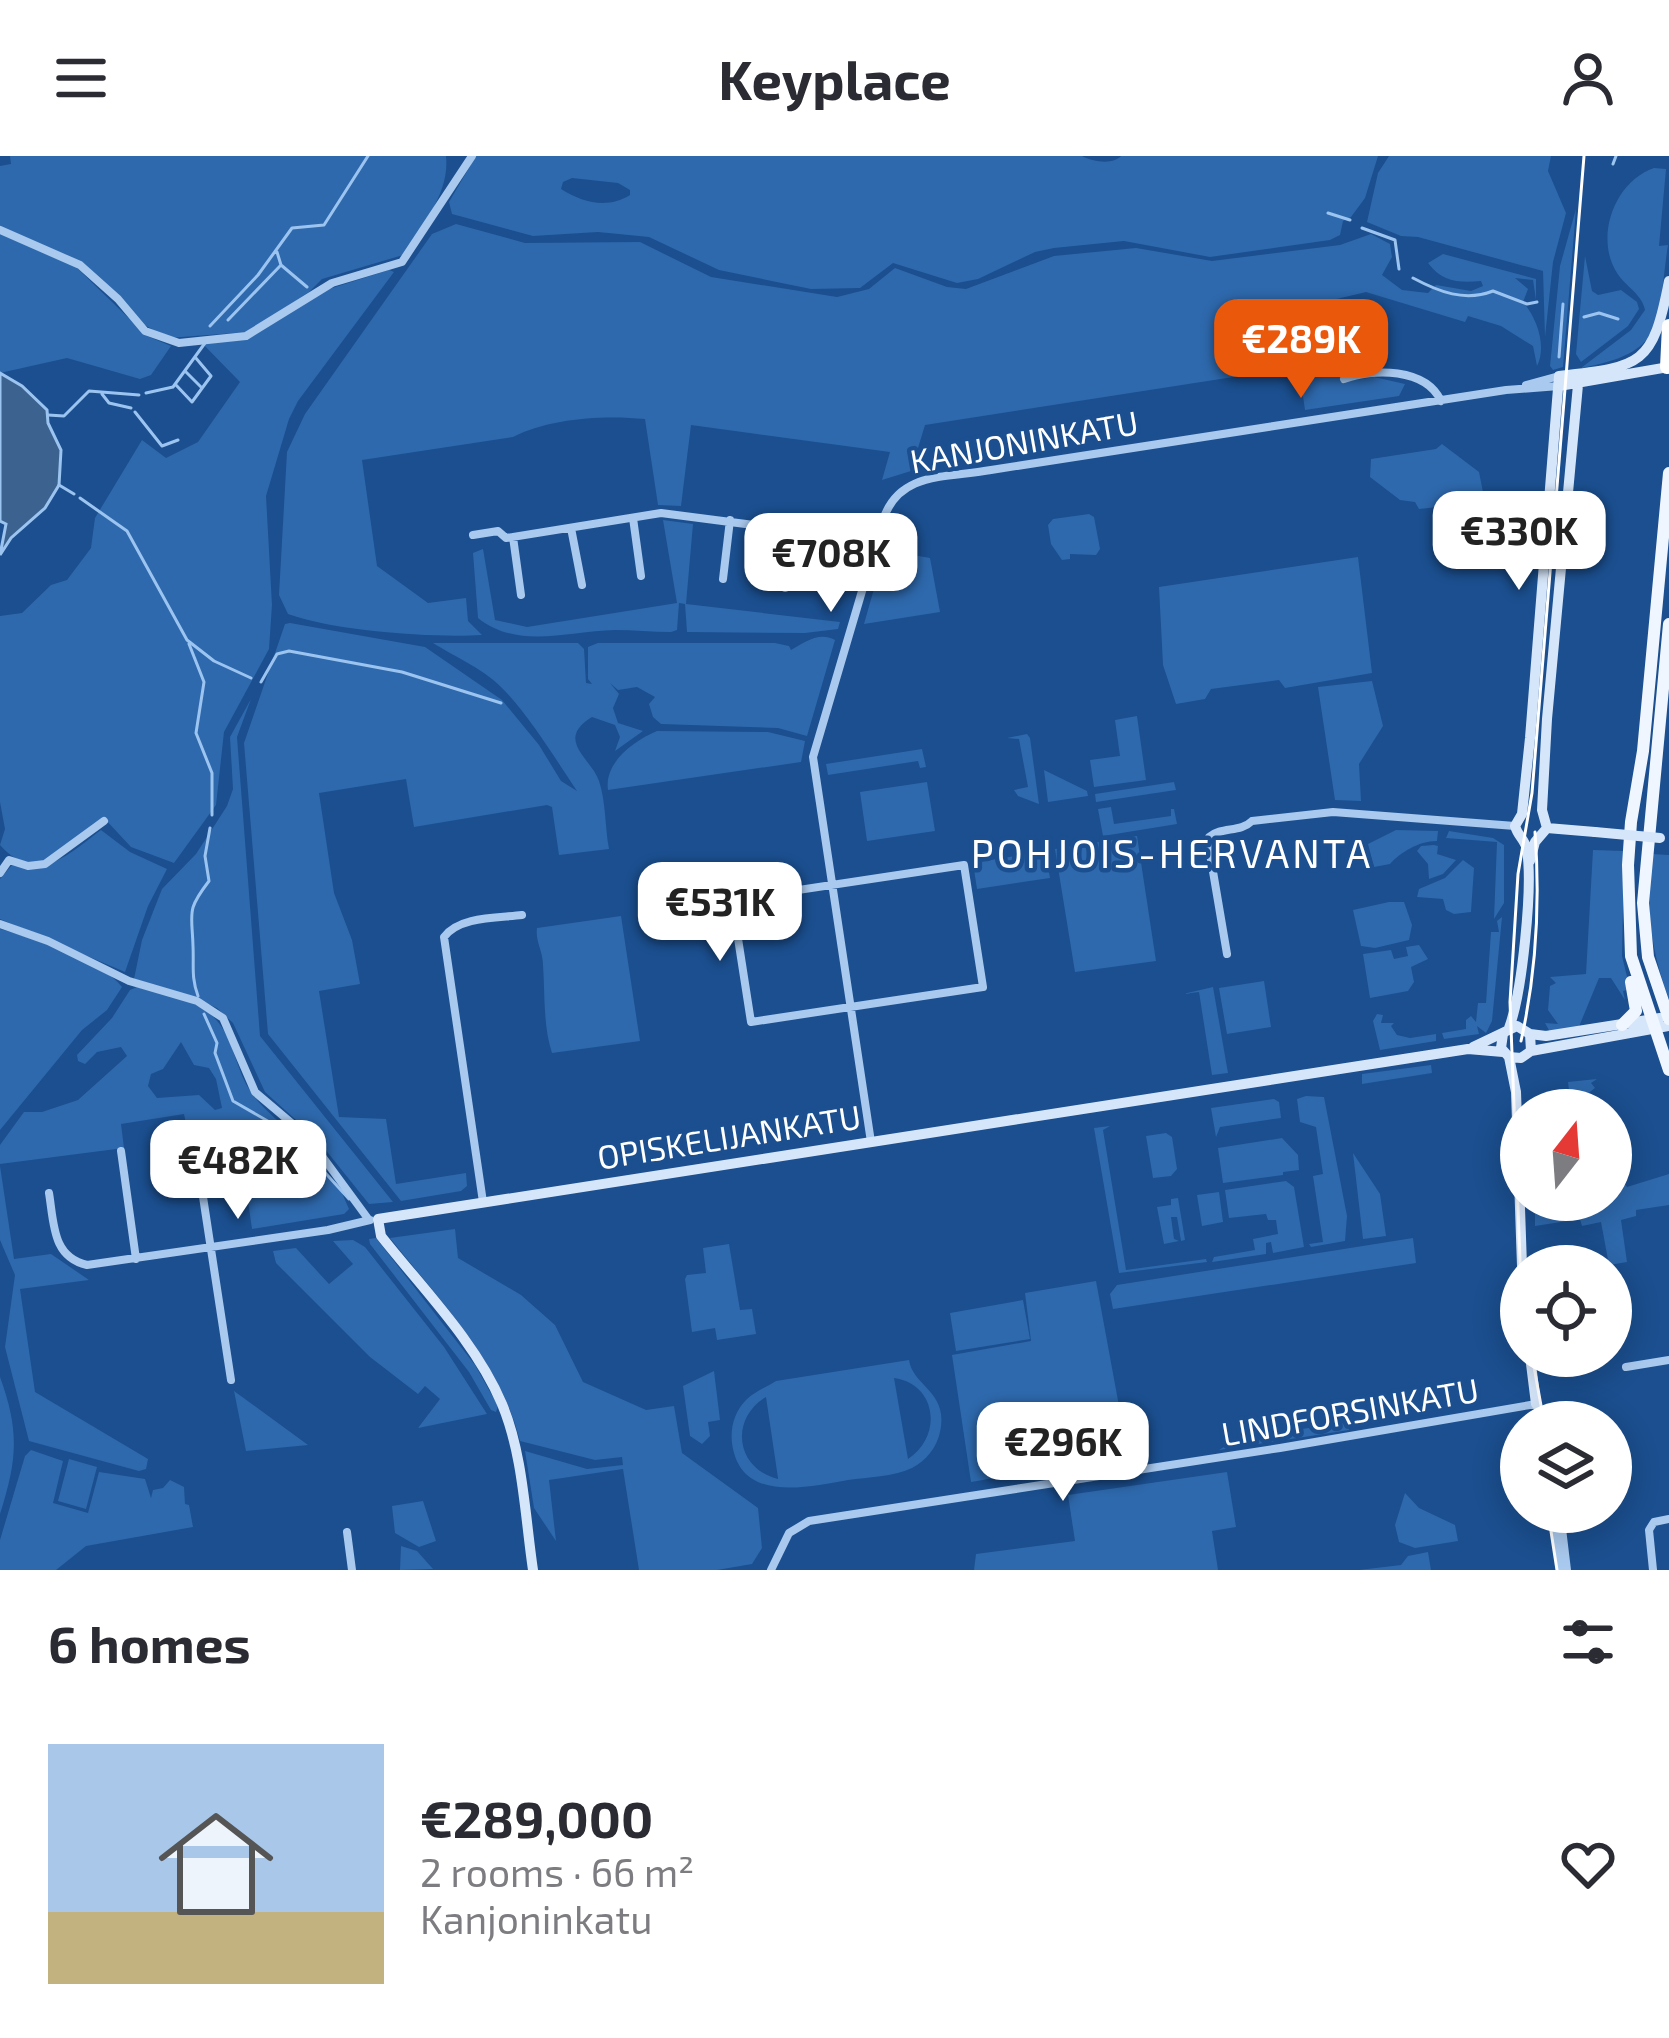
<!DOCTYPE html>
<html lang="en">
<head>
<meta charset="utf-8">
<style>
	body { margin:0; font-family:"Exo 2",sans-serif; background:#f7f7f7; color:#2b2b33; height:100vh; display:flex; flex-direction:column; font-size:45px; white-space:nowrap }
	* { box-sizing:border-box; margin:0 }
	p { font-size:39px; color:#7c7c81 }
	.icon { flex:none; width:66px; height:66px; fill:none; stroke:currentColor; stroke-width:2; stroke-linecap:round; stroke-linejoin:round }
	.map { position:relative; height:1414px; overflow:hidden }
	.drawer { display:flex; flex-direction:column; background:#fff; flex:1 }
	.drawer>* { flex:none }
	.needle { width:78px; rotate:17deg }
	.buttons { position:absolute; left:1500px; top:933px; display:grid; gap:24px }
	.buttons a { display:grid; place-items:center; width:132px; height:132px; border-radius:50%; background:#fff; box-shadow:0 6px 30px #0003; font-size:60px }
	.price { position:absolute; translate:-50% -102px; padding:0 27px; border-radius:24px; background:#fff; color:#222; font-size:39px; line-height:78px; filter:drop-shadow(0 3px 6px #0008) }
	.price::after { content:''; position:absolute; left:50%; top:72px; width:36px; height:27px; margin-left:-18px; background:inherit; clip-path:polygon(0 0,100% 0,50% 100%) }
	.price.active { background:#ea580c; color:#fff }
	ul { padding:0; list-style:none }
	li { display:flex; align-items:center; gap:36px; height:300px; padding:0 48px }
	li span { display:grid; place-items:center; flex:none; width:336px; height:240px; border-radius:0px; color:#555 }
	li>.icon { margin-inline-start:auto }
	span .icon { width:144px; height:144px; fill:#fffc; stroke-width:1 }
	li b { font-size:51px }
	h2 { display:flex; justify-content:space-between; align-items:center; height:144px; padding:0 48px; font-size:51px }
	header { display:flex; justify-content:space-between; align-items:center; height:156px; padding:0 48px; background:#fff; font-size:54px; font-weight:700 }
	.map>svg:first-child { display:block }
</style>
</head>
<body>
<header><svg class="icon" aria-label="menu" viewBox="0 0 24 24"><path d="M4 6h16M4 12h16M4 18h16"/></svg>Keyplace<svg class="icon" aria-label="person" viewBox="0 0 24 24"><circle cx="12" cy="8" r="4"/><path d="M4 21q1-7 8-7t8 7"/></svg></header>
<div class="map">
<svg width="1669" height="1414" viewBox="0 0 1669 1414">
	<rect width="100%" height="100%" fill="#1b4f8f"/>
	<path fill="#2e69ad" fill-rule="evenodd" d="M10,0H446C450,37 422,69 403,99L322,123L309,136L248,176L168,182L141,167L86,109L0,71V10L11,8Z
		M476,0H1082C1093,6 1113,9 1121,0H1378L1365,42L1351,61L1343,65L1340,79L1330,84L1210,101L1124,85L1054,92L1035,96L978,123L957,127L893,107L860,132L811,133L719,114L649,81L598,76L533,80L452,58L449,46ZM572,22L618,27L630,34V39C608,53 583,47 561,33L563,26Z
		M1389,0H1551L1548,15L1566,57L1553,106L1545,181L1543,115L1418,81L1401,80L1367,66L1378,17Z
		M1654,12L1666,13L1659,90L1668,89C1656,167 1669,196 1581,212L1631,174L1645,154C1642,138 1626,131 1617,117C1594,81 1615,25 1654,12Z
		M1576,53L1563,211L1553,214L1550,210L1560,110Z
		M456,68L525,87L640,86L711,121L837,141L869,133L895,112L947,131L966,133L1054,100L1136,92L1212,105L1340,89L1371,78L1390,88L1392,101L1382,119L1402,134L1428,137L1436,129L1471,135L1483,130L1481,125C1459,127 1442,126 1428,107L1443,98L1536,123V144L1533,124L1515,122L1528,133L1523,146C1537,162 1547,190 1537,210L1533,190L1501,170L1468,160L1465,166L1366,136L1286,155L1274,170L1290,195L1350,225L1374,221L1405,228L1399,240L1305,254L1300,219L1285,213L925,269L911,315L882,324L890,296L691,269L681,350L658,349L645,263C604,259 550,262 513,281L362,304L377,410L428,447L466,442L468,465L482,479C432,482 334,475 288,458L279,439L287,296L305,258L432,78Z
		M0,77L74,109L147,180L171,190L151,219L140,223L67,202L0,217Z
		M1585,100L1592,135L1598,139L1621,134L1637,146L1639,153L1628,170L1581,206L1576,198Z
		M389,114L394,116L298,245L289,263L266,340L272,449L269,493L224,576L216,649L174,707L131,691L104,662L44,706C27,711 11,702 0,689L5,673L0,646V460L22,457L51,429L67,424L91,392L95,362L142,284L166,302L198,286L240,226L200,185L244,184L326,134Z
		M1442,288L1479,316L1484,341L1477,347L1419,353L1415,346L1400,344L1370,321L1371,303L1436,293Z
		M1089,358L1094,361L1100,393L1096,399L1070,398V403L1062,404L1051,388L1048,369L1053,363Z
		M663,364L693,368L686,448L840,466L838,473L805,477L687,476L685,448L679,447L677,474L671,476C652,476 633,474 615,474C568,475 518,494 478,462L473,397L483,393L495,464L527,471L677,447Z
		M885,394L930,402L940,456L864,468Z
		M1358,401L1372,517L1285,532L1279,524L1211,533L1205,543L1176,548L1163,509L1159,431Z
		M290,467L425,491L502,544L539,589L561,625L577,635C556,604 533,565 505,535C486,514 457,502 433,487H578L584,493L586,527L592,528L588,523V491L598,487H775L789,490L791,494C805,486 819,475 835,484L807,580L778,572L661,568L653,561L649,548L655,541L637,531L618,534L610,527L619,538L613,552L618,567L643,575L615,595L620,581L615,569L592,561C554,584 592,603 599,625C606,646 605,672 609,693L559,699L552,651L547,649L414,671L406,623L319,637L334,737L352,784L360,828L319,835L339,961L386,963L396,1028L466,1017L467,1030L461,1035L401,1045L268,878L244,587L285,468Z
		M1372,525L1383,570L1359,608L1361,645L1335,644L1318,531Z
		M251,543L237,581L260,880L393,1046L369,1048L316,982L265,936L233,867L217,852L188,839L134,823L142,784L162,733L196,698L227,650L233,633L230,581Z
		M1137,560L1146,624L1094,631L1090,604L1120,600L1115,564Z
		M657,575L768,576L805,585L801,606L608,634C604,607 633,585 657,575Z
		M1027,578L1030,582L1039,648L1018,640L1014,634L1028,631L1019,583L1007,582Z
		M922,593L926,611L920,612L918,605L828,619L826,608Z
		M1044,614L1087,635L1088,640L1048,646Z
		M927,626L935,675L867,685L860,636Z
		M1174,626L1176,634L1096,646L1095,638Z
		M1111,651L1114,668L1171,660V653H1174L1177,668L1103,680L1098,653Z
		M101,674L130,696L167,713L148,750L125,816L0,763V723L12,709C52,717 70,697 101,674Z
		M1396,674L1438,675L1437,685C1418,685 1400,697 1390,708L1374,711L1368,688Z
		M1449,675L1493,682L1504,689V747L1494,763L1497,686L1446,682Z
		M1137,680L1156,805L1075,816L1055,693Z
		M1434,689L1438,690L1437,698L1456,704L1443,718L1429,723L1428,708L1417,695L1421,690Z
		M1593,694L1624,695L1622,800L1630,833L1623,835L1625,844L1611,822H1599L1578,873L1550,876L1545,867L1558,868L1548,854L1550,830L1556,827L1550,821L1586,818Z
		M1045,695L1050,722L977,733L973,707Z
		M1651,698L1669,699V843C1650,793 1646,750 1651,698Z
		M1463,704L1474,712L1471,756L1454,758L1446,754L1443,743L1417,741L1419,733L1445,722Z
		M1389,746H1404L1412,769L1409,784L1375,792L1361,790L1353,754Z
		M621,760L640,885L552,897C543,870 545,838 543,809C543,795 535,785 537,772Z
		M1502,761L1492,865L1486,877L1477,870L1479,878L1444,883L1442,877L1466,873V864L1471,860L1476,866L1478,847H1486L1491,776H1499L1497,765Z
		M0,773C33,782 102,804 122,831L107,854L82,874L0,974Z
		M1419,789L1428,803L1411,811L1414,826L1408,835L1370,842L1363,798L1391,794L1394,803L1408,800L1406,791Z
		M1264,825L1271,871L1227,878L1219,832Z
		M137,831C161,838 190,842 209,857C233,876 234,909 249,933C262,954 285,970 303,987L304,994L341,1035L349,1053L344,1058L252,1073L238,975L189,982L184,958L121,968L124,992L0,1008V989L24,956H42L78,944L127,900L121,891L97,896L85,908L78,905L77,899L112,862L130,834ZM181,886L194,909L209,912L216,923L222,952L215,954L199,939L157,942L148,930L151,918L163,913Z
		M1213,831L1228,917L1212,919L1199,836L1183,838Z
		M1377,858L1383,859L1381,867H1394L1391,870L1397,879L1410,882L1436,878V885L1380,894L1373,865Z
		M1431,909L1432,917L1362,928V918Z
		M1597,923L1591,927L1595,932L1586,939L1595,954H1581L1580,947H1571L1567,954H1552L1559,951L1558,937L1569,934L1568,926Z
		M1306,940L1324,941L1347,1060L1345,1085L1311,1091L1309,1088L1323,1086L1313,1020L1323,1018L1316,971L1300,966L1297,943Z
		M1274,943L1279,946L1281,962L1220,971L1216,981L1211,952Z
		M1110,970L1103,974L1126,1114L1206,1103L1207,1106L1119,1117L1094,972Z
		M1166,977L1172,981L1177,1013L1171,1020L1153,1022L1146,980Z
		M1282,982L1298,999L1299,1014L1283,1016V1019L1223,1027L1218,992Z
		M1353,997L1380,1038L1386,1080L1363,1083Z
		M1612,1009L1627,1031L1669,1018V1049L1636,1054V1060L1621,1064L1627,1106L1609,1109L1601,1066L1582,1070L1580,1063L1535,1070V1053L1578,1044H1611Z
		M0,1010L14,1103L51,1098L89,1124L20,1133L35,1236L148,1303L146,1313L139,1315L29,1285L5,1191L15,1119L0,1084Z
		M1286,1025L1294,1031L1304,1091L1273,1097L1271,1086L1266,1087V1098L1212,1106L1214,1101L1255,1094L1253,1083L1278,1078L1276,1064H1268L1266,1058L1229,1062L1225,1034Z
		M1219,1036L1223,1066L1202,1070L1197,1039Z
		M1178,1042L1185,1084L1181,1085L1177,1061H1171L1174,1083L1179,1085L1164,1088L1157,1051L1171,1049V1043Z
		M455,1073L458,1102L521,1139L555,1169L583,1226L646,1254L674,1250L682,1297L758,1352L762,1392L752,1408L717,1414H639L623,1313L549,1324L556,1385L534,1352L525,1295L587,1313L623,1309L622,1301L595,1304L520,1285C500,1205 440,1145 390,1082Z
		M376,1082L475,1209L498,1250L496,1256L491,1254L469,1216L370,1088L369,1083Z
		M1413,1082L1416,1107L1113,1153L1110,1138L1117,1129Z
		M353,1084L365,1091L444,1191L487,1258L418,1272L440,1243L425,1230L418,1238L370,1201L276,1107L273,1095L296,1092L329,1128L353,1108L333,1085Z
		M729,1088L740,1154L752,1153L756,1178L717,1184L715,1172L692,1176L685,1123L687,1119L706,1117L703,1092Z
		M1096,1125L1128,1299C1074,1294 1024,1318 971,1326L952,1199L1031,1185L1025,1137Z
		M1023,1144L1030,1183L956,1195L950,1157Z
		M909,1204C913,1231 949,1235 940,1276C937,1291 926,1305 912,1312C893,1321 868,1321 848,1324C807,1331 740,1348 732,1287C730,1271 735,1255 746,1244C755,1235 769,1230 776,1225ZM894,1222C937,1228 943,1280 908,1303ZM766,1241L778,1322V1323C736,1313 729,1263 766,1241Z
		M714,1215L720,1264L708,1266L710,1280L702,1288L690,1280L683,1230Z
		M0,1221C20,1276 17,1304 0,1358Z
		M234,1235L308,1289L246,1295Z
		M1347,1266L1349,1274L1219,1294L1237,1283Z
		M31,1294L63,1305L53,1347L88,1357L99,1316L145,1323L151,1342L153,1334L163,1332L170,1324L184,1331L185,1348L189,1349L193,1371L86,1390L56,1414H0V1384L25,1300Z
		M69,1303L97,1311L86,1353L58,1345Z
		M1111,1303L1129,1308L1028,1323L1050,1312Z
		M1227,1316L1236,1371L1212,1375L1218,1414H974L976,1398L1075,1385L1068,1339Z
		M1405,1337L1419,1352L1455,1369L1458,1385L1415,1392L1399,1386L1395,1369Z
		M423,1345L436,1385L419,1391L395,1377L392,1350Z
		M401,1390L417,1395L433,1413L400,1414Z
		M1428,1396L1431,1414H1359L1401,1409L1408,1400Z"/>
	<path fill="#3c6290" stroke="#9cc4f0" stroke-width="3" d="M0,217L22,230L47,254L48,267L61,294L59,329L45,352L11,382L0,399L6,368L0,365Z"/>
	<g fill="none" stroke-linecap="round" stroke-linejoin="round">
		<path stroke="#9cc4f0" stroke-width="3" d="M1613,8L1616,0
			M1328,57L1350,64
			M1362,72L1395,84L1399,113
			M281,109L307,131
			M1413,122C1439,136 1465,146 1493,135L1527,148L1537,146
			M1584,161L1599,157L1618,163
			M228,164L281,109L277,96
			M210,170L258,119L292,72L324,69L368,0
			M1559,201L1563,148
			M185,215L202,232
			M176,229L192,246L211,220L195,201
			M146,237L173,231L205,187
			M102,238L109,247L131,252
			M135,256L162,290L178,284
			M48,259L64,260L89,235L139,239
			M59,329L74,338
			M80,342L127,375L187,484L214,505L251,522
			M189,488L204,526L196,577L212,617V659
			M261,526L277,498L289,495L402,516L501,547
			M198,840C191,821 194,810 193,790C192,756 186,755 209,725L205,700L210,672
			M204,858L217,887L215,897L233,945L285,975L303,992
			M309,999L349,1043"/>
		<path stroke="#a9c9ee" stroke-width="8" d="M0,74L80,109L118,143L145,175L179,187L246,180L332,127L402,106L472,0
			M1344,223C1373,212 1426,212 1441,245
			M1526,229L1559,220
			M633,362L641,420
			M571,372L582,429
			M473,379L498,375L506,382L661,357L877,385
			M513,381L521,439
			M723,423L730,364
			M785,432L792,371
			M964,709L983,831L751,866L732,744Z
			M0,717L9,704L28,710L45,708L104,665
			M0,768L48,785L129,825L197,845L223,862L255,936L308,981L369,1064
			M1227,798L1209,692V681C1222,670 1240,677 1252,665L1333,656L1515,670
			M194,982L231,1224
			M871,986L813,601L883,364C899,315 947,322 991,314L1506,234L1559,230
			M121,995L136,1103
			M49,1037C54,1067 52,1101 87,1109L328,1074L370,1064
			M483,1046L444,781C459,760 498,762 522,759
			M1626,1211L1669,1204
			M1536,1248L1543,1266
			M1551,1356L1561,1414
			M1560,1356L1567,1414
			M347,1376L352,1414
			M771,1414L789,1377L809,1365L1280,1292L1536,1248
			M1653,1414L1649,1374L1654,1366L1669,1363"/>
		<path stroke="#d6e6fa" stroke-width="10" d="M1559,230L1669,211
			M1547,672L1542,654L1547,563L1579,218
			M1547,672L1595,676
			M1530,705L1535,686L1547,672
			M1509,872C1522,837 1533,732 1527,694C1525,683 1518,681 1515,670L1522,658L1530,582L1559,220C1642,211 1653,209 1669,125
			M1530,878L1546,880L1660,862
			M1473,891L1517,870L1530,878L1531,895L1521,902L1509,901L1501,892L1503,878
			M1531,895L1669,870
			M1509,901L1516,936L1522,1110
			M1530,1200L1536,1248
			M533,1414C525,1360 523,1298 502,1248C476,1186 422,1132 381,1080L378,1063L1468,893L1503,896"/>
		<path stroke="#f0f6ff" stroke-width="12" d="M1669,317L1643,595L1631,666L1628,709L1631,800L1669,914
			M1669,468L1643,747L1648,801L1669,863
			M1622,869L1636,855L1631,826"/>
		<path stroke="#fff" stroke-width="14" d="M1667,211L1669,170"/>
		<path stroke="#fff" stroke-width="3" d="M1521,885C1536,818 1540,744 1535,676
			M1521,1130L1510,846L1518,718L1532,637L1584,0
			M1532,1200L1544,1266
			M1548,1356L1557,1414"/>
		<path stroke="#d6e6fa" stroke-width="10" d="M1595,676L1660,682"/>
	</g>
	<g text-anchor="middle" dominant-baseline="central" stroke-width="9" stroke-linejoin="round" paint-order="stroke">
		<g font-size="33" fill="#fff" stroke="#1b4f8f">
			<text transform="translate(1024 285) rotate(-10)">KANJONINKATU</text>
			<text transform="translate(729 980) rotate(-9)">OPISKELIJANKATU</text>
			<text transform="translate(1350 1255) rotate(-10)">LINDFORSINKATU</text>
		</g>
		<g font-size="39" letter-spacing="3" fill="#fff" stroke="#1b4f8f">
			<text x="1172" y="696">POHJOIS-HERVANTA</text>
		</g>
	</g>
</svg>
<div class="buttons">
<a><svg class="needle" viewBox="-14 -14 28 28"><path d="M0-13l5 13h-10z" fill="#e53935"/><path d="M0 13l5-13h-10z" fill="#7c7c81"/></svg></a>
<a><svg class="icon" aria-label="locate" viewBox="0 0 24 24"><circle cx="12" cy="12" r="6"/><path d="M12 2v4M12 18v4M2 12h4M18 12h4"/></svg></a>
<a><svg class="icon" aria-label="layers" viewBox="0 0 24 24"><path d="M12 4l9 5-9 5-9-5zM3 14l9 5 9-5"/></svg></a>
</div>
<b class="price active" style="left:1301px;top:245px">€289K</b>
<b class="price" style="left:1519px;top:437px">€330K</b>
<b class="price" style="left:831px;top:459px">€708K</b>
<b class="price" style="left:720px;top:808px">€531K</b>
<b class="price" style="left:238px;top:1066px">€482K</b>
<b class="price" style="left:1063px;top:1348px">€296K</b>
</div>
<section class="drawer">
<h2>6 homes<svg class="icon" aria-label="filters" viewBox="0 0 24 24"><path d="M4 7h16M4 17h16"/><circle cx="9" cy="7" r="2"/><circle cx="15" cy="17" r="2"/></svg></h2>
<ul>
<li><span style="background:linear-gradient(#a9c7e8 70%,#c2b280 0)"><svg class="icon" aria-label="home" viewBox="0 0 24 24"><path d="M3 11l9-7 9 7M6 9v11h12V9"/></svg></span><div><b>€289,000</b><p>2 rooms · 66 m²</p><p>Kanjoninkatu</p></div><svg class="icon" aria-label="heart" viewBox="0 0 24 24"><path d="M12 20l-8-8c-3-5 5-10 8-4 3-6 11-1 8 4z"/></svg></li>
</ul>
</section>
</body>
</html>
